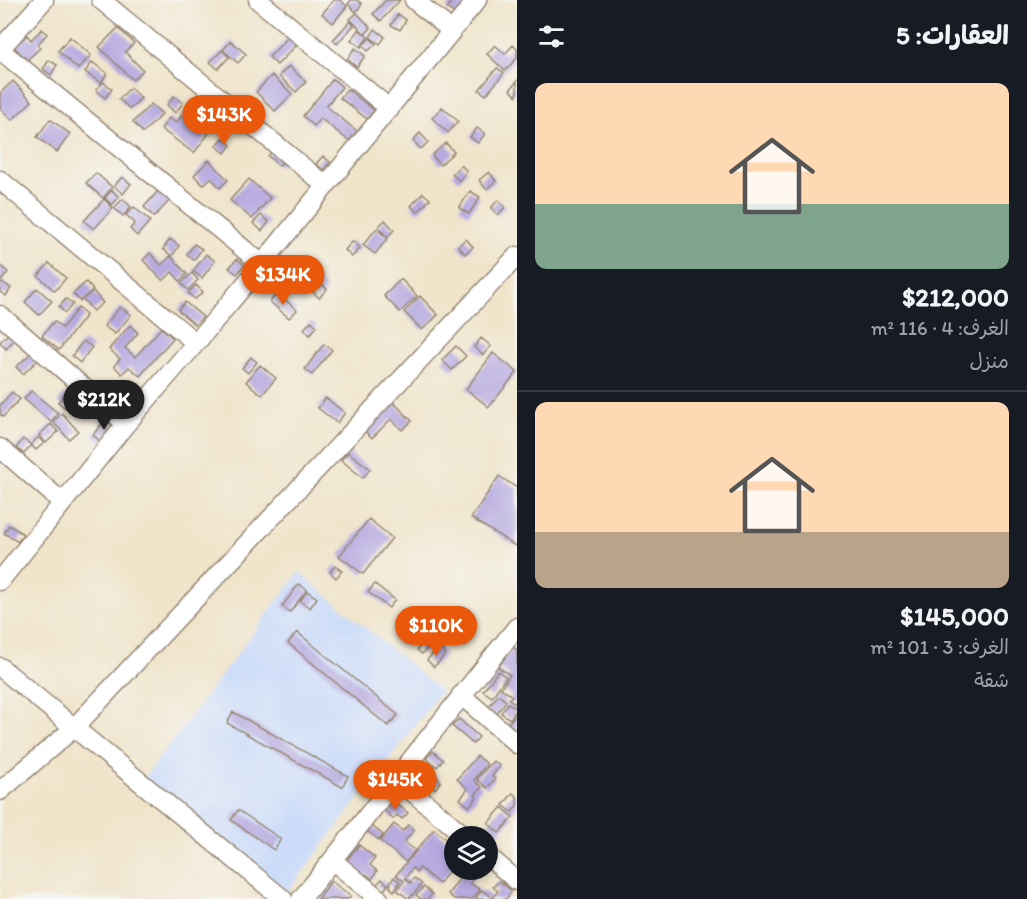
<!DOCTYPE html>
<html lang="ar">
<head>
<meta charset="utf-8">
<style>
	body { margin:0; font-family:Itim,"Playpen Sans Arabic",sans-serif; background:#242831; color:#f1f3f6; direction:rtl; height:100vh; display:flex; flex-direction:column; font-size:22px; white-space:nowrap }
	* { box-sizing:border-box; margin:0 }
	p { font-size:20px; color:#9ea1a6 }
	.icon { flex:none; width:33px; height:33px; fill:none; stroke:currentColor; stroke-width:2; stroke-linecap:round; stroke-linejoin:round }
	.map { position:relative; flex:1; overflow:hidden; direction:ltr }
	.sheet { display:flex; flex-direction:column; background:#171b24; width:510px }
	.sheet>* { flex:none }
	.buttons { position:absolute; left:444px; top:826px; display:grid; gap:12px }
	.buttons a { display:grid; place-items:center; width:54px; height:54px; border-radius:50%; background:#171b24; box-shadow:0 3px 9px #0003; font-size:30px }
	.price { position:absolute; translate:-50% -51px; padding:0 14px; border-radius:21px; background:#ea580c; color:#fff; font-size:20px; line-height:39px; filter:drop-shadow(0 2px 3px #0008) }
	.price::after { content:''; position:absolute; left:50%; top:36px; width:18px; height:14px; margin-left:-9px; background:inherit; clip-path:polygon(0 0,100% 0,50% 100%) }
	.price.selected { background:#222; color:#fff }
	ul { padding:0; list-style:none }
	li { display:grid; align-content:center; gap:12px; height:318px; padding:0 18px }
	li+li { border-top:2px solid #363941 }
	li span { display:grid; place-items:center; height:186px; border-radius:12px; color:#555 }
	li>.icon { margin-inline-start:auto }
	span .icon { width:108px; height:108px; fill:#fffc; stroke-width:1 }
	li b { font-size:26px }
	h2 { display:flex; justify-content:space-between; align-items:center; height:72px; padding:0 18px; font-size:26px }
	main { display:flex; flex:1; min-height:0 }
	.map>svg:first-child { display:block }
</style>
</head>
<body>
<main>
<section class="sheet">
<h2>العقارات: 5<svg class="icon" aria-label="filters" viewBox="0 0 24 24"><path d="M4 7h16M4 17h16"/><circle cx="9" cy="7" r="2"/><circle cx="15" cy="17" r="2"/></svg></h2>
<ul>
<li><span style="background:linear-gradient(#ffd9b3 65%,#7fa58c 0)"><svg class="icon" aria-label="home" viewBox="0 0 24 24"><path d="M3 11l9-7 9 7M6 9v11h12V9"/></svg></span><div><b>$212,000</b><p>الغرف: 4 · 116 m²</p><p>منزل</p></div></li>
<li><span style="background:linear-gradient(#ffd9b3 70%,#b9a48a 0)"><svg class="icon" aria-label="home" viewBox="0 0 24 24"><path d="M3 11l9-7 9 7M6 9v11h12V9"/></svg></span><div><b>$145,000</b><p>الغرف: 3 · 101 m²</p><p>شقة</p></div></li>
</ul>
</section>
<div class="map">
<svg width="517" height="899" viewBox="0 0 517 899">
	<rect width="100%" height="100%" fill="#f6f6f2"/>
	<filter id="ink" filterUnits="userSpaceOnUse"><feTurbulence type="fractalNoise" baseFrequency=".0167" numOctaves="2"/><feDisplacementMap in="SourceGraphic" scale="12" xChannelSelector="R" yChannelSelector="G"/><feConvolveMatrix kernelMatrix="1 2 1 2 8 2 1 2 1" color-interpolation-filters="sRGB"/></filter>
	<filter id="wash" filterUnits="userSpaceOnUse"><feTurbulence type="fractalNoise" baseFrequency=".008" numOctaves="4" result="noise"/><feDisplacementMap in="SourceGraphic" scale="24" xChannelSelector="R" yChannelSelector="G"/><feGaussianBlur stdDeviation="1.35" result="paint"/><feColorMatrix in="noise" values="0 0 0 0 0 0 0 0 0 0 0 0 0 0 0 0 0 1.4 0 .05"/><feComposite in="paint" operator="in"/></filter>
	<g filter="url(#wash)">
		<rect width="100%" height="100%" fill="#f0e4ca"/>
		<path fill="#cbdbf9" d="M299,572L441,691L285,895L141,782Z"/>
		<g id="blocks">
			<path fill="#b5a9df" d="M334,0H340L347,6L333,23L322,14Z
				M351,0H357L362,4L356,12L348,4Z
				M386,0H400L381,21L373,14Z
				M453,0H472L459,17L447,8Z
				M357,13L371,28L365,34L368,37L361,47L351,40L359,30L365,34L350,19Z
				M398,14L406,20L400,30L391,25Z
				M350,21L354,25L337,44L333,40Z
				M118,28L134,43L125,52L143,70L133,80L99,47Z
				M42,29L47,34L37,45L40,48L27,60L14,47L27,35L31,40Z
				M375,29L385,37L380,44L370,37Z
				M70,37L91,55L78,69L58,51Z
				M288,37L297,45L277,65L269,57Z
				M370,38L376,44L368,51L363,45Z
				M231,41L246,54L238,63L223,50Z
				M495,45L505,54L513,45L517,49V58L505,71L487,54Z
				M355,48L365,56L357,67L347,59Z
				M222,50L229,57L218,69L210,62Z
				M49,60L57,65L51,75L43,69Z
				M92,62L107,73L101,83L85,72Z
				M289,66L306,82L296,92L279,76Z
				M497,68L504,73L486,95L479,90Z
				M272,75L292,94L275,111L256,92Z
				M333,79L342,87L326,106L357,131L349,141L320,118L314,126L303,116Z
				M13,81L32,101L12,120L0,108V93Z
				M517,81V96L510,90Z
				M103,82L112,89L105,98L96,90Z
				M130,88L141,98L130,109L119,99Z
				M347,89L374,110L367,119L340,98Z
				M174,96L183,103L175,113L167,105Z
				M151,104L162,114L143,133L133,122Z
				M442,107L458,121L448,133L432,118Z
				M183,114L209,133L194,153L161,129L169,118L176,123Z
				M50,119L70,134L57,152L37,137Z
				M477,128L485,134L478,143L470,137Z
				M420,133L428,142L421,149L413,141Z
				M223,138L231,145L225,153L216,146Z
				M446,143L454,152L440,165L432,155Z
				M274,149L285,159L279,166L268,156Z
				M323,156L330,162L324,170L316,164Z
				M209,160L228,180L220,188L211,178L203,185L194,175Z
				M461,165L467,171L459,181L452,174Z
				M489,172L496,181L486,189L479,180Z
				M96,173L112,187L103,198L86,183Z
				M122,177L131,184L123,194L114,186Z
				M249,179L270,198L252,219L230,200Z
				M112,190L119,197L112,205L105,198Z
				M159,190L170,200L154,217L144,207Z
				M470,191L480,197L469,214L459,208Z
				M423,193L430,199L418,212L411,206Z
				M104,199L113,208L94,229L84,221Z
				M123,199L131,207L123,216L114,208Z
				M498,200L505,207L498,215L491,208Z
				M134,207L150,221L137,236L130,229L135,223L126,215Z
				M261,215L269,222L262,231L253,223Z
				M385,220L394,230L387,237L378,227Z
				M376,229L388,238L375,254L363,245Z
				M170,239L179,246L172,256L163,249Z
				M466,239L473,247L465,254L458,246Z
				M353,241L360,248L352,257L345,250Z
				M194,244L202,249L194,260L187,254Z
				M150,253L161,265L171,256L187,274L180,281L172,272L163,281L143,260Z
				M206,254L215,261L202,278L193,271Z
				M237,259L244,265L237,274L229,268Z
				M49,263L66,278L55,291L38,276Z
				M0,265L8,272L2,280L0,279Z
				M192,273L198,280L188,290L181,283Z
				M312,274L327,289L319,298L304,283Z
				M401,279L417,296L400,312L384,296Z
				M2,282L11,288L6,296L0,292V284Z
				M86,282L93,290L80,301L73,294Z
				M196,285L203,292L195,299L188,293Z
				M37,288L52,301L39,315L25,302Z
				M93,291L103,303L93,311L83,299Z
				M277,293L297,310L289,318L270,302Z
				M420,296L438,315L422,330L404,312Z
				M66,299L73,304L65,313L59,307Z
				M185,302L203,317L195,325L178,310Z
				M120,307L131,315L115,334L104,326Z
				M78,308L86,315L59,350L42,336L54,321L62,328Z
				M311,321L317,326L310,335L304,329Z
				M130,325L138,333L125,348L135,357L161,328L173,338L140,376L129,367L122,374L114,366L120,359L109,349Z
				M8,334L14,340L6,349L0,342Z
				M481,338L491,346L483,355L474,347Z
				M83,341L92,347L80,363L72,356Z
				M324,344L332,350L312,375L305,369Z
				M456,346L466,356L452,370L442,360Z
				M31,353L38,360L23,374L16,367Z
				M493,353L517,372L489,407L466,389Z
				M251,357L257,362L248,373L242,368Z
				M260,365L276,378L262,395L246,382Z
				M31,391L58,413L51,422L24,399Z
				M132,391L139,397L132,405L124,398Z
				M12,392L20,399L3,417L0,414V405Z
				M65,394L72,399L65,408L58,402Z
				M326,398L345,413L337,423L318,408Z
				M392,401L412,421L402,430L391,419L372,438L364,430Z
				M62,413L78,431L69,439L53,422Z
				M105,420L115,427L102,443L93,435Z
				M51,424L58,432L46,443L39,435Z
				M38,437L44,443L36,450L31,445Z
				M23,439L31,445L24,454L16,448Z
				M348,452L370,469L363,478L341,460Z
				M499,476L517,488V543L515,546L471,518Z
				M369,519L392,538L363,574L339,556Z
				M9,525L23,534L18,542L4,533Z
				M335,566L342,571L336,578L330,572Z
				M299,584L307,590L290,612L282,606Z
				M375,584L395,600L389,608L368,592Z
				M307,591L317,598L310,608L300,601Z
				M463,614L472,622L452,644L443,636Z
				M297,632L398,715L388,726L288,643Z
				M423,643L428,648L422,654L417,650Z
				M439,647L446,654L434,667L427,660Z
				M513,647L517,650V705L509,699L512,696L501,688L510,675L498,667Z
				M498,671L506,677L492,697L483,691Z
				M498,695L506,701L494,717L486,710Z
				M508,703L517,709L510,719L501,713Z
				M233,712L348,776L342,787L227,723Z
				M517,713V737L505,727Z
				M459,719L479,737L473,744L452,726Z
				M433,751L443,760L437,767L426,758Z
				M477,756L487,764L474,780L482,787L475,795L477,797L469,807L460,799L468,789L457,779Z
				M493,761L500,766L492,776L495,779L487,788L477,779Z
				M433,774L441,781L435,789L426,781Z
				M513,793L517,796V806L512,812L503,805Z
				M392,800L408,813L402,819L397,815L393,819L384,810Z
				M502,807L513,817L499,833L488,823Z
				M238,810L281,839L274,850L231,820Z
				M394,824L403,831L408,825L414,830L404,842L415,850L406,862L380,841Z
				M372,826L383,835L379,840L367,831Z
				M434,829L448,841L445,845L454,853V865L439,884L420,868L417,872L413,868L405,878L410,883L414,878L422,884L409,899L397,890L404,881L396,875Z
				M359,845L375,858L370,865L377,871L372,879L366,874L364,877L345,862Z
				M466,870H471L476,874L470,883L480,890L472,899H454L448,894Z
				M394,877L400,882L394,891L390,887L391,885L389,884Z
				M382,879L388,885L383,891L376,885Z
				M331,881L351,896L348,899H318Z
				M499,881L512,891L506,899H475L482,890L493,898L498,891L493,887Z
				M424,887L432,894L428,899H421L416,895Z"/>
		</g>
	</g>
	<g filter="url(#ink)">
		<use href="#blocks" fill-opacity="0" stroke="#968774" stroke-width="1.5"/>
		<g fill="none" stroke-linecap="round" stroke-linejoin="round">
			<defs>
				<path id="minor" d="M101,0L325,185
					M258,0L390,109
					M414,0L452,31
					M0,49L44,0
					M0,50L262,264
					M0,180L196,343
					M0,315L126,424
					M0,448L62,502
					M0,581L126,424L196,343L262,264L477,0
					M0,667L283,899
					M461,695L517,744
					M397,779L466,837
					M0,791L74,728L517,256
					M488,856L517,881
					M332,860L379,899
					M301,899C374,809 444,716 517,627"/>
			</defs>
			<use href="#minor" stroke="#968774" stroke-width="21"/>
			<use href="#minor" stroke="#fff" stroke-width="18"/>
		</g>
	</g>
</svg>
<div class="buttons">
<a><svg class="icon" aria-label="layers" viewBox="0 0 24 24"><path d="M12 4l9 5-9 5-9-5zM3 14l9 5 9-5"/></svg></a>
</div>
<b class="price" style="left:224px;top:146px">$143K</b>
<b class="price" style="left:283px;top:306px">$134K</b>
<b class="price selected" style="left:104px;top:431px">$212K</b>
<b class="price" style="left:436px;top:657px">$110K</b>
<b class="price" style="left:395px;top:811px">$145K</b>
</div>
</main>
</body>
</html>
